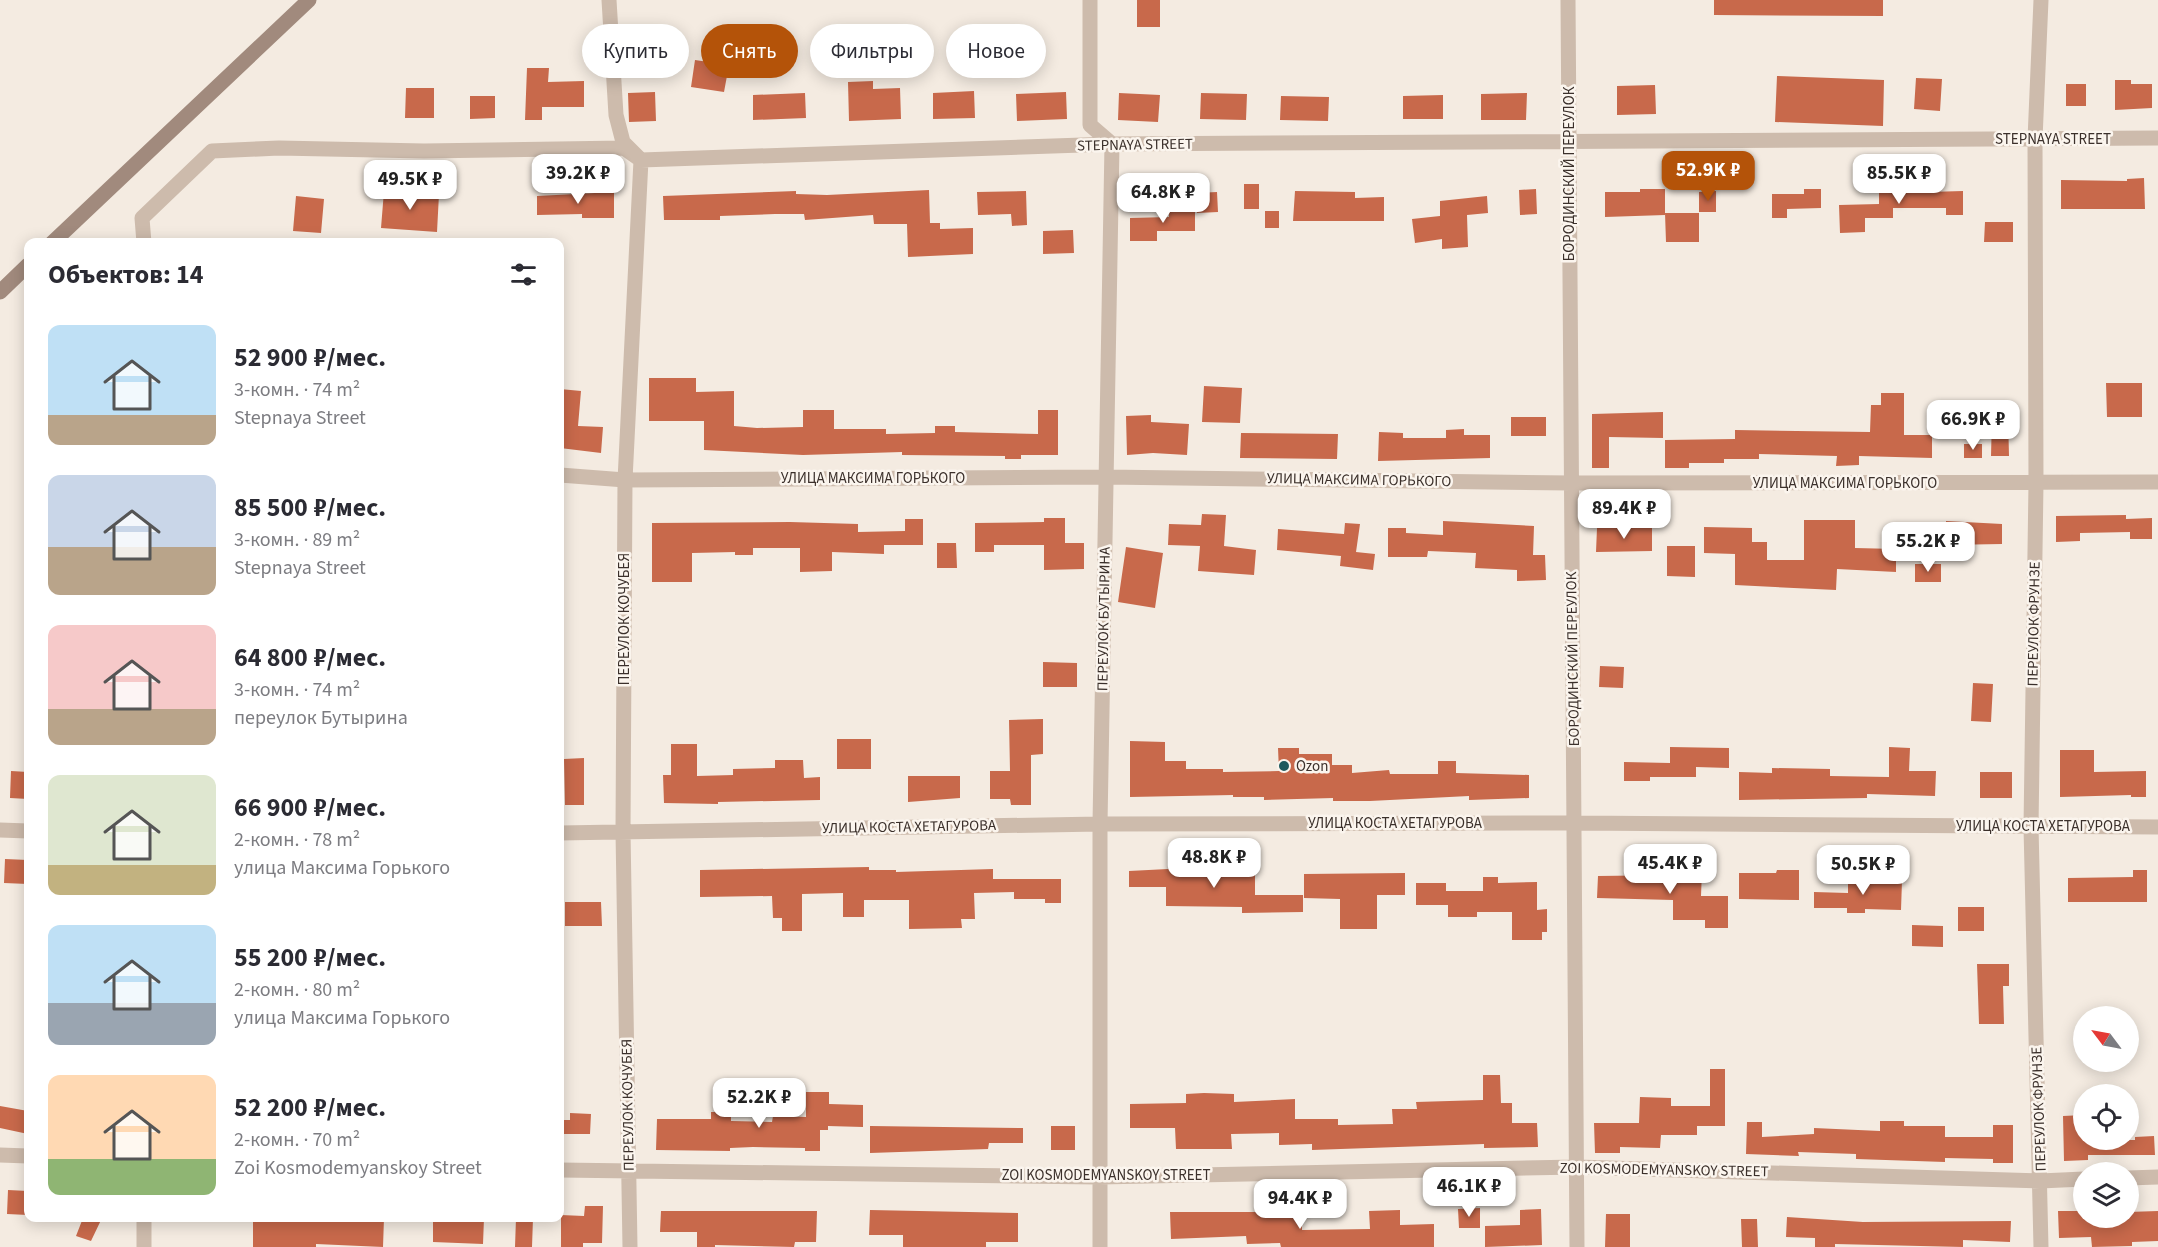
<!DOCTYPE html>
<html lang="ru">
<head>
<meta charset="utf-8">
<style>
	body { margin:0; font-family:"Source Sans 3",sans-serif; background:#f7f7f7; color:#2b2b33; height:100vh; display:flex; flex-direction:column; font-size:22px; white-space:nowrap }
	* { box-sizing:border-box; margin:0 }
	p { font-size:20px; color:#7c7c81 }
	.icon { flex:none; width:33px; height:33px; fill:none; stroke:currentColor; stroke-width:2; stroke-linecap:round; stroke-linejoin:round }
	.map { position:relative; flex:1; overflow:hidden }
	.details { position:absolute; left:24px; top:238px; width:540px; height:984px; display:flex; flex-direction:column; background:#fff; border-radius:12px; box-shadow:0 3px 15px #0003 }
	.details>* { flex:none }
	.guide { position:absolute; left:582px; top:24px; width:570px; height:54px; display:flex; gap:12px }
	.needle { width:39px; rotate:302deg }
	.tools { position:absolute; left:2073px; top:1006px; display:grid; gap:12px }
	.tools a { display:grid; place-items:center; width:66px; height:66px; border-radius:50%; background:#fff; box-shadow:0 3px 15px #0003; font-size:30px }
	.price { position:absolute; translate:-50% -51px; padding:0 14px; border-radius:12px; background:#fff; color:#222; font-size:20px; line-height:39px; filter:drop-shadow(0 2px 3px #0008) }
	.price::after { content:''; position:absolute; left:50%; top:36px; width:18px; height:14px; margin-left:-9px; background:inherit; clip-path:polygon(0 0,100% 0,50% 100%) }
	.price.active { background:#b45309; color:#fff }
	ul { padding:0; list-style:none }
	li { display:flex; align-items:center; gap:18px; height:150px; padding:0 24px }
	li span { display:grid; place-items:center; flex:none; width:168px; height:120px; border-radius:12px; color:#555 }
	li>.icon { margin-inline-start:auto }
	span .icon { width:72px; height:72px; fill:#fffc; stroke-width:1 }
	li b { font-size:26px }
	h2 { display:flex; justify-content:space-between; align-items:center; height:72px; padding:0 24px; font-size:26px }
	.chip { padding:0 21px; border-radius:27px; background:#fff; box-shadow:0 3px 15px #0003; font-size:21px; line-height:54px }
	.chip.active { background:#b45309; color:#fff }
	.map>svg:first-child { display:block }
</style>
</head>
<body>
<div class="map">
<svg width="2158" height="1247" viewBox="0 0 2158 1247">
	<rect width="100%" height="100%" fill="#f4ebe1"/>
	<path fill="#c8694b" d="M1137,0H1160V27H1137Z
		M1714,0H1883V16L1714,15Z
		M695,60L729,65L724,92L691,87Z
		M527,68H549L548,82L584,81V107H542V120H525Z
		M1777,76L1884,80L1883,126L1775,122Z
		M1916,78L1942,79L1940,111L1914,109Z
		M2115,80H2131V84H2152V108L2115,110Z
		M873,81V89L900,88L901,119L849,121L848,82Z
		M2066,84H2086V106H2066Z
		M1655,85L1656,114L1617,115V86Z
		M406,88H434V118H405Z
		M974,91L975,118L933,119V93Z
		M655,92L656,121L629,122L628,93Z
		M1066,92L1067,119L1017,121L1016,94Z
		M805,93L806,118L753,120V95Z
		M1119,93L1160,95L1158,122L1118,120Z
		M1201,93L1247,94L1246,120L1200,119Z
		M1527,93L1526,120H1481V94Z
		M1443,95V119H1403V96Z
		M470,96H495V118L470,119Z
		M1281,96L1329,97L1328,121L1280,120Z
		M2144,178L2145,209H2061V180L2127,181V179Z
		M1906,183H1929V192L1963,191V215H1946V208H1893V218H1865V232L1840,233L1839,205L1879,204V188H1906Z
		M1244,184H1259V209H1244Z
		M1536,189L1537,214L1520,215L1519,190Z
		M1640,189H1665V215L1605,217V192H1640Z
		M1804,189H1821V208L1787,209V218H1772V194H1804Z
		M929,190L930,223H940V229L973,228V254L908,257L907,224H874L873,215L805,220L804,214H775L720,216V220H664L663,196L796,191V194L827,195Z
		M384,191L439,194L437,232L381,228Z
		M1026,191L1027,225L1012,226L1011,214L978,215L977,192Z
		M1295,191L1355,192V198L1384,197V221H1293Z
		M1716,191V212H1699V192Z
		M614,192V218H582V214L537,215V196Z
		M1217,192L1218,212L1197,213L1196,193Z
		M296,196L324,199L321,233L293,231Z
		M1487,196L1488,213L1467,215L1468,247L1442,249V239L1415,243L1412,219L1440,216V201Z
		M1169,207H1195V231H1157V241H1130V218L1169,217Z
		M1265,211H1279V228H1265Z
		M1665,213H1699V242H1666Z
		M1985,222H2013V242H1984Z
		M1073,230L1074,253L1043,254V231Z
		M649,378H696V392L734,391V426L757,428L803,427V410H834V429H886V434L935,433V426H955V432L1038,434V410H1058V455H1021V459H1005V456L902,455V452L803,455L704,450V421H649Z
		M2106,383H2142V417H2107Z
		M1204,386L1242,388L1240,423L1202,422Z
		M560,389L581,391L578,426L603,427L601,453L560,448Z
		M1881,393H1904V435H1932V458L1859,456V465L1836,466L1837,456L1759,454V459H1724V463H1689V468H1665V440L1735,439V430L1870,432L1871,405H1881Z
		M1663,412V438L1609,437V468H1592V414Z
		M1151,415V422L1189,424L1187,455L1153,453L1127,455L1126,416Z
		M1511,417H1546V436H1511Z
		M1992,417H2008L2009,456H1991Z
		M1464,429V435H1490V458L1378,461L1379,432L1403,433V438H1446V430Z
		M1241,433L1338,434L1337,459L1240,458Z
		M1964,444H1982V458H1964Z
		M1202,514L1226,515L1224,546L1256,550L1254,575L1198,571L1200,546L1168,545L1169,524L1201,525Z
		M2126,515V519L2152,518V539H2130V532L2080,533V541L2056,542V516Z
		M1044,518H1065V543H1084V569L1044,570V545H994V552H975V523L1044,522Z
		M905,519H923V545H884V554L832,552V571L800,572V548H753V555H735V552L692,553V582H652V523L790,522L858,524V532L905,531Z
		M1804,520H1855V548L1896,549V572L1837,569L1836,590L1735,585V554L1704,553V527L1752,528V542H1767V560H1804Z
		M1443,521L1534,526L1533,555H1545L1546,580L1517,581V570L1475,568L1476,553L1428,551L1427,557H1388V528H1406V533L1443,535Z
		M1946,521L2002,524V544L1946,545Z
		M1345,523L1360,524L1356,552L1375,554L1373,570L1340,566L1341,556L1277,550L1278,529L1344,534Z
		M1597,528H1652V551L1596,552Z
		M937,543H956L957,568H937Z
		M1667,546H1695V577L1667,576Z
		M1126,547L1163,553L1155,608L1118,602Z
		M1915,564H1941V582H1915Z
		M1043,662L1077,663V687H1043Z
		M1600,666L1624,667L1623,688L1599,687Z
		M1973,683L1993,684L1991,722L1971,721Z
		M1043,719V754L1031,755V805H1011L1010,799H990V771H1010L1009,720Z
		M837,739H871V769H837Z
		M1130,741L1165,742V761H1186V769H1223V772L1279,771L1278,748H1299V754H1332V765H1352V773L1389,770L1390,774H1438V761H1456V773L1529,775V798L1469,800V796L1370,801H1333V798L1264,800V797H1233V795L1130,797Z
		M671,744H697V776L733,775V769L775,768V760H803L804,778L820,777V800L718,802V804L664,803L663,775H671Z
		M1670,747L1729,748V768L1696,767V777H1650V781H1624V762L1670,763Z
		M1889,747L1910,748L1909,771H1936L1935,796L1867,794V798L1739,800V772L1772,773V768L1830,769V776L1889,777Z
		M2060,750H2094V772L2146,771V797H2131V795L2060,797Z
		M584,758V805H565L564,759Z
		M11,771L28,772V799L10,798Z
		M1980,772H2012V798H1980Z
		M908,776H960V798L908,802Z
		M1207,858H1223V871H1255V895H1303V912L1242,913V907L1166,906V887H1129V871L1207,867Z
		M5,859L28,860V884L4,883Z
		M869,867V870H896V872L993,869V879H1061V903H1045V899H1014V892L974,893L975,919H961L962,928L909,929V900H864V917H843V893L802,894V931H782V918H773L772,896L700,897V870Z
		M1674,870H1702L1701,896H1728V928H1705V920H1673V900L1597,898L1598,876L1674,875Z
		M1777,870H1799V900L1739,899V873H1776Z
		M2133,870H2147V902H2068V878L2133,877Z
		M1405,873V895H1377V929H1340V899L1304,898V874Z
		M1848,875H1866V880L1902,881L1901,910L1865,909V913H1847V908H1814V892L1848,893Z
		M1483,877H1498V883L1537,882V910L1547,909V932H1542V940H1512V912H1477V917H1448V905H1416V883H1446V891H1483Z
		M565,902H601L602,926H565Z
		M1958,907H1984V931H1958Z
		M1912,925L1943,926V947L1912,946Z
		M1977,964H2009V986H2003L2004,1024H1979Z
		M1710,1069H1725V1126H1697V1135H1661L1660,1148L1620,1147V1153H1595L1594,1123H1639L1640,1097L1671,1098V1106H1710Z
		M1483,1075H1500L1501,1103H1512V1123H1537L1538,1147L1484,1148V1144L1312,1150V1144L1279,1145V1133L1231,1134L1232,1149H1176L1175,1128H1130V1104L1186,1103V1094L1204,1093L1234,1094V1102L1295,1099V1119H1338V1125L1393,1124L1392,1109H1417L1416,1102L1483,1100Z
		M806,1092H829V1104L863,1105V1127L828,1126V1130H820V1151H805V1148L753,1147L730,1148V1151L656,1150L657,1119H711V1112H731V1121L772,1122L773,1116L806,1117Z
		M0,1106L28,1111V1134L0,1128Z
		M570,1113L591,1114L590,1134H560V1120H570Z
		M2084,1115V1140H2135V1137L2154,1136L2155,1155H2088V1160L2064,1161L2063,1116Z
		M1880,1121H1904V1126H1945V1137H1993V1125H2013V1163H1993V1159L1945,1158V1162L1856,1159V1154L1798,1152L1799,1156L1746,1154L1747,1122H1762V1137L1814,1134V1128L1880,1131Z
		M870,1126L1023,1128V1143H989L988,1149L870,1153Z
		M1051,1126H1075V1150H1051Z
		M8,1190L28,1191V1215L7,1214Z
		M585,1206H603L602,1243H583V1247H561V1215L584,1216Z
		M1480,1208V1228H1459L1458,1209Z
		M1541,1209L1542,1245L1485,1247V1226L1520,1225V1210Z
		M870,1210L1018,1213V1242H986V1247H903V1235H869Z
		M1400,1210V1225L1434,1224V1247H1281L1280,1243L1247,1244L1246,1236L1171,1239L1170,1212H1302V1230L1370,1229L1369,1211Z
		M661,1211H817L816,1242H795L794,1247L715,1245V1247H697V1232H660Z
		M2058,1211H2084V1218H2128V1212L2158,1211V1241L2132,1242V1246L2092,1247L2091,1237L2059,1238Z
		M1606,1214H1630V1247H1605Z
		M1787,1217L1863,1222L2011,1221L2010,1242L1963,1240V1247L1835,1244V1247H1815V1238L1786,1237Z
		M83,1218H102L91,1241L76,1236Z
		M253,1218H384L383,1247L316,1244V1247H253Z
		M433,1218H484L483,1244L433,1242Z
		M516,1218H533L532,1247H515Z
		M1741,1219H1757L1758,1247H1742Z"/>
	<g fill="none" stroke-linecap="round" stroke-linejoin="round">
		<path stroke="#cdbbac" stroke-width="15" d="M609,0L616,115L623,142L641,160L625,480L623,832L630,1247
			M1090,0V125L1112,144L1100,824V1247
			M1568,0L1577,1247
			M144,243L142,218L212,151L279,148L424,151L624,148L641,160L1112,144L2158,138
			M560,475L625,480L1106,477L1571,483L2158,482
			M0,830L28,831
			M560,833L1100,824L1575,823L2158,827
			M0,1155L28,1156
			M560,1170L1099,1177L1577,1167L2040,1181L2084,1179
			M2128,1178L2158,1177
			M144,1247V1218
			M2041,1247L2031,827L2036,483L2035,139L2041,0"/>
		<path stroke="#a18a7d" stroke-width="15" d="M52,243L309,0
			M0,292L28,265"/>
	</g>
	<circle fill="#1f5a5e" stroke="#fbf5ee" stroke-width="2" cx="1284" cy="766" r="6"/>
	<g text-anchor="middle" dominant-baseline="central" stroke-width="5" stroke-linejoin="round" paint-order="stroke">
		<g font-size="15" fill="#3b302b" stroke="#fbf5ee">
			<text x="2053" y="139">STEPNAYA STREET</text>
			<text transform="translate(1135 145) rotate(-1)">STEPNAYA STREET</text>
			<text transform="translate(1569 174) rotate(-90)">БОРОДИНСКИЙ ПЕРЕУЛОК</text>
			<text x="873" y="478">УЛИЦА МАКСИМА ГОРЬКОГО</text>
			<text transform="translate(1359 480) rotate(1)">УЛИЦА МАКСИМА ГОРЬКОГО</text>
			<text x="1845" y="483">УЛИЦА МАКСИМА ГОРЬКОГО</text>
			<text transform="translate(624 619) rotate(-90)">ПЕРЕУЛОК КОЧУБЕЯ</text>
			<text transform="translate(1104 619) rotate(-89)">ПЕРЕУЛОК БУТЫРИНА</text>
			<text transform="translate(2034 624) rotate(-89)">ПЕРЕУЛОК ФРУНЗЕ</text>
			<text transform="translate(1573 659) rotate(-91)">БОРОДИНСКИЙ ПЕРЕУЛОК</text>
			<text x="1395" y="823">УЛИЦА КОСТА ХЕТАГУРОВА</text>
			<text x="2043" y="826">УЛИЦА КОСТА ХЕТАГУРОВА</text>
			<text transform="translate(909 827) rotate(-1)">УЛИЦА КОСТА ХЕТАГУРОВА</text>
			<text transform="translate(628 1105) rotate(-91)">ПЕРЕУЛОК КОЧУБЕЯ</text>
			<text transform="translate(2039 1109) rotate(-92)">ПЕРЕУЛОК ФРУНЗЕ</text>
			<text transform="translate(1664 1170) rotate(1)">ZOI KOSMODEMYANSKOY STREET</text>
			<text x="1106" y="1175">ZOI KOSMODEMYANSKOY STREET</text>
		</g>
		<g font-size="15" fill="#3b302b" stroke="#fbf5ee" text-anchor="start">
			<text x="1296" y="766">Ozon</text>
		</g>
	</g>
</svg>
<div class="tools">
<a><svg class="needle" viewBox="-14 -14 28 28"><path d="M0-13l5 13h-10z" fill="#e53935"/><path d="M0 13l5-13h-10z" fill="#7c7c81"/></svg></a>
<a><svg class="icon" aria-label="locate" viewBox="0 0 24 24"><circle cx="12" cy="12" r="6"/><path d="M12 2v4M12 18v4M2 12h4M18 12h4"/></svg></a>
<a><svg class="icon" aria-label="layers" viewBox="0 0 24 24"><path d="M12 4l9 5-9 5-9-5zM3 14l9 5 9-5"/></svg></a>
</div>
<b class="price active" style="left:1708px;top:202px">52.9K ₽</b>
<b class="price" style="left:578px;top:205px">39.2K ₽</b>
<b class="price" style="left:1899px;top:205px">85.5K ₽</b>
<b class="price" style="left:410px;top:211px">49.5K ₽</b>
<b class="price" style="left:1163px;top:224px">64.8K ₽</b>
<b class="price" style="left:1973px;top:451px">66.9K ₽</b>
<b class="price" style="left:1624px;top:540px">89.4K ₽</b>
<b class="price" style="left:1928px;top:573px">55.2K ₽</b>
<b class="price" style="left:1214px;top:889px">48.8K ₽</b>
<b class="price" style="left:1670px;top:895px">45.4K ₽</b>
<b class="price" style="left:1863px;top:896px">50.5K ₽</b>
<b class="price" style="left:759px;top:1129px">52.2K ₽</b>
<b class="price" style="left:1469px;top:1218px">46.1K ₽</b>
<b class="price" style="left:1300px;top:1230px">94.4K ₽</b>
<div class="guide">
<a class="chip">Купить</a>
<a class="chip active">Снять</a>
<a class="chip">Фильтры</a>
<a class="chip">Новое</a>
</div>
<section class="details">
<h2>Объектов: 14<svg class="icon" aria-label="filters" viewBox="0 0 24 24"><path d="M4 7h16M4 17h16"/><circle cx="9" cy="7" r="2"/><circle cx="15" cy="17" r="2"/></svg></h2>
<ul>
<li><span style="background:linear-gradient(#bfe0f5 75%,#b9a48a 0)"><svg class="icon" aria-label="home" viewBox="0 0 24 24"><path d="M3 11l9-7 9 7M6 9v11h12V9"/></svg></span><div><b>52 900 ₽/мес.</b><p>3-комн. · 74 m²</p><p>Stepnaya Street</p></div></li>
<li><span style="background:linear-gradient(#c9d6e8 60%,#b9a48a 0)"><svg class="icon" aria-label="home" viewBox="0 0 24 24"><path d="M3 11l9-7 9 7M6 9v11h12V9"/></svg></span><div><b>85 500 ₽/мес.</b><p>3-комн. · 89 m²</p><p>Stepnaya Street</p></div></li>
<li><span style="background:linear-gradient(#f6c9c9 70%,#b9a48a 0)"><svg class="icon" aria-label="home" viewBox="0 0 24 24"><path d="M3 11l9-7 9 7M6 9v11h12V9"/></svg></span><div><b>64 800 ₽/мес.</b><p>3-комн. · 74 m²</p><p>переулок Бутырина</p></div></li>
<li><span style="background:linear-gradient(#dfe7d0 75%,#c2b280 0)"><svg class="icon" aria-label="home" viewBox="0 0 24 24"><path d="M3 11l9-7 9 7M6 9v11h12V9"/></svg></span><div><b>66 900 ₽/мес.</b><p>2-комн. · 78 m²</p><p>улица Максима Горького</p></div></li>
<li><span style="background:linear-gradient(#bfe0f5 65%,#9aa5b1 0)"><svg class="icon" aria-label="home" viewBox="0 0 24 24"><path d="M3 11l9-7 9 7M6 9v11h12V9"/></svg></span><div><b>55 200 ₽/мес.</b><p>2-комн. · 80 m²</p><p>улица Максима Горького</p></div></li>
<li><span style="background:linear-gradient(#ffd9b3 70%,#8fb573 0)"><svg class="icon" aria-label="home" viewBox="0 0 24 24"><path d="M3 11l9-7 9 7M6 9v11h12V9"/></svg></span><div><b>52 200 ₽/мес.</b><p>2-комн. · 70 m²</p><p>Zoi Kosmodemyanskoy Street</p></div></li>
</ul>
</section>
</div>
</body>
</html>
